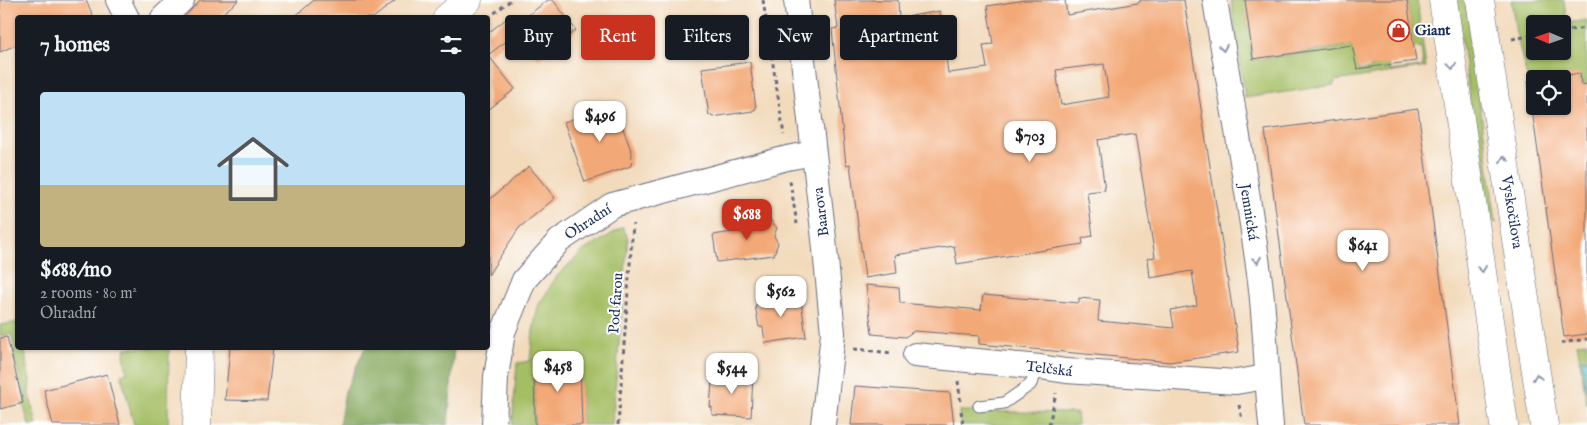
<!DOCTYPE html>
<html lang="en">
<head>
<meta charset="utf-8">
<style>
	body { margin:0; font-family:"IM FELL English",serif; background:#20242c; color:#f1f3f6; height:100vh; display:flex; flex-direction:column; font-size:19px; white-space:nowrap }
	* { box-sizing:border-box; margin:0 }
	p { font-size:16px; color:#9ea1a6 }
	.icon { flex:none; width:28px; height:28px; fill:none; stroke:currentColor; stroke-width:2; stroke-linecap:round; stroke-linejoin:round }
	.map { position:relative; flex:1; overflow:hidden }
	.details { position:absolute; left:15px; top:15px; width:475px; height:335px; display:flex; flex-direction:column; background:#171b24; border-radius:5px; box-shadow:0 1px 4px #0004 }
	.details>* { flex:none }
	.banner { position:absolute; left:505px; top:15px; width:475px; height:45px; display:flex; gap:10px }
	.needle { width:32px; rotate:272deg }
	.buttons { position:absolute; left:1526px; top:15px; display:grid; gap:10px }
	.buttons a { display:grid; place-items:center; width:45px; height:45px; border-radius:5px; background:#171b24; box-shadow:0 1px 4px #0004; font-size:25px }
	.price { position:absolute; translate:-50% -42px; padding:0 11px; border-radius:10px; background:#fff; color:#222; font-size:16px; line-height:32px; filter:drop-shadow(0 1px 2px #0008) }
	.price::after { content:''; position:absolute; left:50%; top:30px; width:15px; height:11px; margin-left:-8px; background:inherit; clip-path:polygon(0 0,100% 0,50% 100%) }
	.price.on { background:#c8321e; color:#fff }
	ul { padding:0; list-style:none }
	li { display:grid; align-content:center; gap:10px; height:265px; padding:0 25px }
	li+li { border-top:1px solid #363941 }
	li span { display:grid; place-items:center; height:155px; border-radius:5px; color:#555 }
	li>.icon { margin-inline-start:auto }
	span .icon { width:90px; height:90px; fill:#fffc; stroke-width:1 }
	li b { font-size:21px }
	h2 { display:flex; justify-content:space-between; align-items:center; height:60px; padding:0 25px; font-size:21px }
	.tag { padding:0 18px; border-radius:5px; background:#171b24; box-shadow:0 1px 4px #0004; font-size:18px; line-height:45px }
	.tag.on { background:#c8321e; color:#fff }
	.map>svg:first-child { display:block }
</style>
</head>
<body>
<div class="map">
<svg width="1587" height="425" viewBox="0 0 1587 425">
	<rect width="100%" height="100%" fill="#fff"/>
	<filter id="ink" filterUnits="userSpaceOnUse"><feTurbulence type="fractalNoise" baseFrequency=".02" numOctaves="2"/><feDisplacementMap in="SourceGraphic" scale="10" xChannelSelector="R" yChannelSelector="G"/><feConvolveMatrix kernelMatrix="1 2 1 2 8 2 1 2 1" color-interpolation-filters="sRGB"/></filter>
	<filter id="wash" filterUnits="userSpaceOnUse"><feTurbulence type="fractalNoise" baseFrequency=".0096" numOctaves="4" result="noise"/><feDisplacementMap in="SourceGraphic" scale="20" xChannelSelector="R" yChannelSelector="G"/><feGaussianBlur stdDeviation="1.12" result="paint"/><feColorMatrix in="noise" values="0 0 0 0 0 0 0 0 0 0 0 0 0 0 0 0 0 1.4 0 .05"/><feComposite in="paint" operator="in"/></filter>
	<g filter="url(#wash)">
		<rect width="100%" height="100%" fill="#f2dabb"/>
		<path fill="#a4be64" stroke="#607661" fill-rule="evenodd" d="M1231,0H1246L1252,55L1254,60L1354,45L1359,71L1371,69V67L1388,64L1390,71L1423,67L1421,47L1414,48L1407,0H1417L1426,67L1335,81L1334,85L1245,98Z
			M1456,0H1466L1496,223L1486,217Z
			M1511,0H1564L1567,23L1587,20V84L1581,85L1579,74L1535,79V80L1528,81L1516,33ZM1535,24H1562V51H1535Z
			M623,227L628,238L612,425H582L580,361L534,362L535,425H512L517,363L530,361L533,331L538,306L557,276L583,251Z
			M17,322L18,348H25L27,369L30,379L29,393L37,425H29L23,403L26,401L13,352L15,351L11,334L0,336V325Z
			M1587,342V359H1582L1586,392H1587V405L1577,343Z
			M126,348H169L168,425H134L121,374L127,372L124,355Z
			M959,411L1077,413L1078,425H960Z"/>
		<path fill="#83a55a" stroke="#4f6a5c" d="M365,348H454L448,425H339L345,391Z"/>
		<path fill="#5bc8d2" stroke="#3b7c98" d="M1582,359H1587V392H1586Z"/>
		<g id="blocks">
			<path fill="#f3a977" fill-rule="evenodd" d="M0,0H86L94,18H18V44L0,52Z
				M200,0H239L217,18H184Z
				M314,0H396L373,18H293Z
				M548,0H553L576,30L566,38L567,39L539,59L514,26Z
				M834,0H898L899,18L940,11L948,73L987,68L983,45L993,44L987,6L1025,0H1065L1067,15L1138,3L1140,2V0H1184L1239,352L1170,362L979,344V336L914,331L905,337L872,334L866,285L899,288L900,303L981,310L983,295L1079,303V298L1100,300L1098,321L1174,328L1171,310L1197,305L1192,271L1150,278L1148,258L1155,257L1135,134L1098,140L1105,190L1087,192L1093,236L1082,238L1083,244L957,264L954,246L895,255L897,273L865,278L850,164L846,165L832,29L838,28ZM1104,64L1109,97L1061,105L1056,70Z
				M1245,0H1407L1416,61L1357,69L1352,45L1253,59Z
				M506,19L517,33L488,55L515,89L488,110V33Z
				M750,62L756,109L753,110V111L712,117V115L709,116L702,68Z
				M1580,73L1581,85L1587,84V334L1564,337L1528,81L1535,80V106H1562V79H1544Z
				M614,104L632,153L631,166L585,182L564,122Z
				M1418,109L1460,425H1304L1265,130Z
				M529,166L555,198L519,228L488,275V201Z
				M769,218L777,228L774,236L778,243L774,255L717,262L713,235L732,232L731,223Z
				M800,294L806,337L765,343L763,327H759L755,305H759V300Z
				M7,337L23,403L0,409V338Z
				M230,348H273L267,401L225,400Z
				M580,361L582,425H535L534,362Z
				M714,373L753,375L751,417L712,415V407H710L712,381H713Z
				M107,374L120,425H53L44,390Z
				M855,386L950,393L954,425H851Z"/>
		</g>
	</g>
	<g filter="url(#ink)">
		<use href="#blocks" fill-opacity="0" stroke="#666b7f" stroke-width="1"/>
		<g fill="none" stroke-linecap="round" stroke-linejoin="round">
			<defs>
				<path id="lane" d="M979,406L1004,403L1030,385L1040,367"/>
				<path id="street" d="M118,0L127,18
					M796,0L824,239L833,333L823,425
					M1215,0C1230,93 1248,187 1260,281C1266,329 1266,377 1271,425
					M163,18L182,0
					M915,355L1040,367L1066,371L1236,382L1266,377
					M494,425L496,377L503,332L524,280L559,241L612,205L787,158L814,153"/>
				<path id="secondary" d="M1443,0L1504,425
					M1480,0L1544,425
					M447,18L468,0
					M197,425L199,348"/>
			</defs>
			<use href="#lane" stroke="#666b7f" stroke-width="13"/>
			<use href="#street" stroke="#666b7f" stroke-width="26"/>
			<use href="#secondary" stroke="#666b7f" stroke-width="29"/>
			<path stroke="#666b7f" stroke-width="3" stroke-dasharray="4 4" stroke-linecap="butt" d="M763,0L784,135
				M488,18L511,0
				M1562,31L1587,28
				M1512,39L1535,35
				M790,181L797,224
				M1561,343L1587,339
				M854,349L892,353
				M958,381L961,405
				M1239,405L1242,420
				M961,411L963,425
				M618,425L633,224
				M1049,425L1056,393"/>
			<use href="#lane" stroke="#fff" stroke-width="11"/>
			<use href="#street" stroke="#fff" stroke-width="24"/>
			<use href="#secondary" stroke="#fff" stroke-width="28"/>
		</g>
		<defs><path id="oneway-chevron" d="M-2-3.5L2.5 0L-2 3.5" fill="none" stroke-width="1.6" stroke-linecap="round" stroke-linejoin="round" transform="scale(1.25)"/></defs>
		<g stroke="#8d97ae">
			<use href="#oneway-chevron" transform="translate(1223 48) rotate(81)"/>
			<use href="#oneway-chevron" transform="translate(1452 66) rotate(82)"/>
			<use href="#oneway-chevron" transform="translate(1504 159) rotate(-99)"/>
			<use href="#oneway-chevron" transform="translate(1257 260) rotate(81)"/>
			<use href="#oneway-chevron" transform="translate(1482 269) rotate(82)"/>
			<use href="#oneway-chevron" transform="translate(1537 377) rotate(-98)"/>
		</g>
	</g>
	<defs>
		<symbol id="shop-ring" viewBox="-11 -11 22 22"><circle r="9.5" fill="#fff" stroke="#c8321e" stroke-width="1.5"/><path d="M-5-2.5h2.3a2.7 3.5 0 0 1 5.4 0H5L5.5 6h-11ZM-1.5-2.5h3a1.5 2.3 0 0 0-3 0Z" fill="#c8321e"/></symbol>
	</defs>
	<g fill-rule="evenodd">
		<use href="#shop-ring" x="1386" y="18" width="25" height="25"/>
	</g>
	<g text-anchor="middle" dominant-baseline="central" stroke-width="4" stroke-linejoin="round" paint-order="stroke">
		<g font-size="15" font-weight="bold" fill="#1b2f5e" stroke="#fff" text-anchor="start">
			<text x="1415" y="30">Giant</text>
		</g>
		<g font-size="15" fill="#1b2f5e" stroke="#fff">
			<text transform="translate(821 212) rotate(-97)">Baarova</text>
			<text transform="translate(1249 212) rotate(81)">Jemnická</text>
			<text transform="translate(1512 212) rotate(81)">Vyskočilova</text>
			<text transform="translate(588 222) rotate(-33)">Ohradní</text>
			<text transform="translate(616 303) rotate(-86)">Pod farou</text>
			<text transform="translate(1049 369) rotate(7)">Telčská</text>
		</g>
	</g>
</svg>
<div class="buttons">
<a><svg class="needle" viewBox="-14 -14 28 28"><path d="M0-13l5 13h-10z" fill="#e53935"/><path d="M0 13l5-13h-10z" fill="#9ea1a6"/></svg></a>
<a><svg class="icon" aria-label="locate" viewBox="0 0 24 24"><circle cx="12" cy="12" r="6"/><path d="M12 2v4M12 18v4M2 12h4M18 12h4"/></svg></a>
</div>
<b class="price" style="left:600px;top:143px">$496</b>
<b class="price" style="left:1030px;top:163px">$703</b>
<b class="price on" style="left:747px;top:241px">$688</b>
<b class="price" style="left:1363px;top:272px">$641</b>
<b class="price" style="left:781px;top:318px">$562</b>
<b class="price" style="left:558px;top:393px">$458</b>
<b class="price" style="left:732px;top:395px">$544</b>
<div class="banner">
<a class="tag">Buy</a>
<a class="tag on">Rent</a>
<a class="tag">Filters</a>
<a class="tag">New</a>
<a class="tag">Apartment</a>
</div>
<section class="details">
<h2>7 homes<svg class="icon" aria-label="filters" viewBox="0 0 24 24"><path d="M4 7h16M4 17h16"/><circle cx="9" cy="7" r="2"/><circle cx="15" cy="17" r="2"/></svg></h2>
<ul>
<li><span style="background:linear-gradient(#bfe0f5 60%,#c2b280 0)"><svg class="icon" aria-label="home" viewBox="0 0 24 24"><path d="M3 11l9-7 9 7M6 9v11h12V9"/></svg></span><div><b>$688/mo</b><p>2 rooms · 80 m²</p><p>Ohradní</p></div></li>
</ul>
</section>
</div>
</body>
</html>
